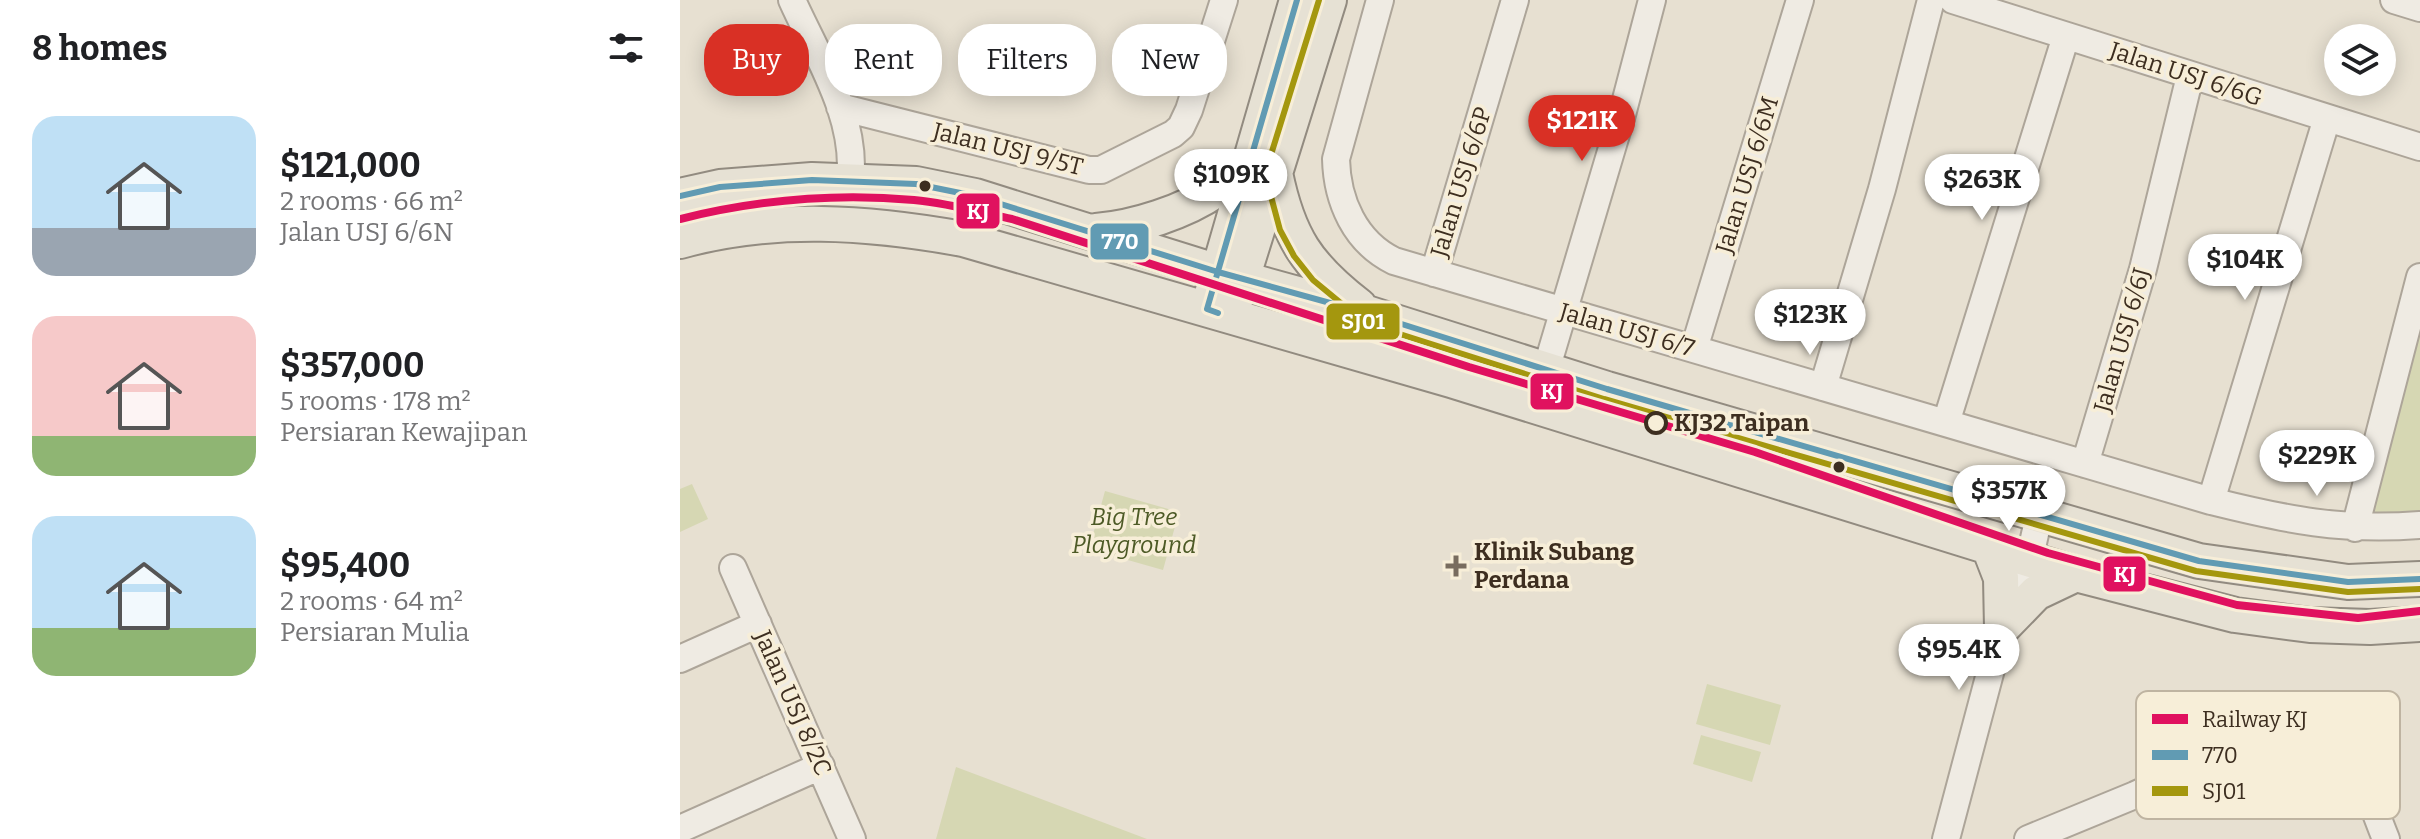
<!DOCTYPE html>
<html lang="en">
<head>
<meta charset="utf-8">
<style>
	body { margin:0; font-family:Bitter,serif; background:#f2f2f2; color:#202124; height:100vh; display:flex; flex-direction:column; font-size:30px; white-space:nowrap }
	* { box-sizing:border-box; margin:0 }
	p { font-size:26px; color:#757577 }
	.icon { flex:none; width:44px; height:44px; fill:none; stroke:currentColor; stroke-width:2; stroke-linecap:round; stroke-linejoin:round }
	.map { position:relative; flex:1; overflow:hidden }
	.sheet { display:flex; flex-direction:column; background:#fff; width:680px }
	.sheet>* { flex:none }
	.hud { position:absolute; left:24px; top:24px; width:760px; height:72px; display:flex; gap:16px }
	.fabs { position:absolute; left:1644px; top:24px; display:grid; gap:16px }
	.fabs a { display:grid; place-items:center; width:72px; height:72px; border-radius:50%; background:#fff; box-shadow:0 4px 20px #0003; font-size:40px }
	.price { position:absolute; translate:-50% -68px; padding:0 18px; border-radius:28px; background:#fff; color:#222; font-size:26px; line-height:52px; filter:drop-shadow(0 2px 4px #0008) }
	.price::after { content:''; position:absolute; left:50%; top:48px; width:24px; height:18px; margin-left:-12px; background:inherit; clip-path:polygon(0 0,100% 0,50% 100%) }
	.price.active { background:#d93025; color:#fff }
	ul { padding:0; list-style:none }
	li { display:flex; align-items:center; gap:24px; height:200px; padding:0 32px }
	li span { display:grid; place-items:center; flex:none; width:224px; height:160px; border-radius:24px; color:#555 }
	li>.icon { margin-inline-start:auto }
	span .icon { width:96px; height:96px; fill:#fffc; stroke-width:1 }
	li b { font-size:34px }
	h2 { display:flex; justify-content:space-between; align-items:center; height:96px; padding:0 32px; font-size:34px }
	.chip { padding:0 28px; border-radius:32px; background:#fff; box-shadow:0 4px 20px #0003; font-size:28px; line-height:72px }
	.chip.active { background:#d93025; color:#fff }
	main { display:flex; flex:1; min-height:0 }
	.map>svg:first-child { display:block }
</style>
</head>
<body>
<main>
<section class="sheet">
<h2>8 homes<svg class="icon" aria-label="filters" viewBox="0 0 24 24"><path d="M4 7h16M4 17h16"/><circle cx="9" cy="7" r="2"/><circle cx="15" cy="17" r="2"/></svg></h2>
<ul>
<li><span style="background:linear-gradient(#bfe0f5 70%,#9aa5b1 0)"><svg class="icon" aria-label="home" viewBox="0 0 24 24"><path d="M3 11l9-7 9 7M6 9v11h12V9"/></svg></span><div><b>$121,000</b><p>2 rooms · 66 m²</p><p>Jalan USJ 6/6N</p></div></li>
<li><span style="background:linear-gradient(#f6c9c9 75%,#8fb573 0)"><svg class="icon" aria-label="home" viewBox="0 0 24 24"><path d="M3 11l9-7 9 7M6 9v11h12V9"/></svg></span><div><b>$357,000</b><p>5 rooms · 178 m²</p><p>Persiaran Kewajipan</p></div></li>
<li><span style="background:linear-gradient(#bfe0f5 70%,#8fb573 0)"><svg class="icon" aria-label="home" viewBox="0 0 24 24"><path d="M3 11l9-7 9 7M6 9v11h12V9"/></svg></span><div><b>$95,400</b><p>2 rooms · 64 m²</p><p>Persiaran Mulia</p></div></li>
</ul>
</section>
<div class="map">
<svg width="1740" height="839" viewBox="0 0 1740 839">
	<rect width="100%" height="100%" fill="#e7e0d1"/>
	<path fill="#d6d7b3" d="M1740,317V511L1690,516Z
		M12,484L28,519L0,532V489Z
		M425,491L499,512L483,570L409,549Z
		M1027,684L1101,705L1090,745L1016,724Z
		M1021,735L1081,752L1072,782L1013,764Z
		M276,767L467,839H256Z"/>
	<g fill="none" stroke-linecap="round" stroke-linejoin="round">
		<defs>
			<path id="minor" d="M112,0C137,56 178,118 170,182
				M700,0L656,159C657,201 675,242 714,261L1531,501C1607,520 1661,531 1740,525
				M1273,0L1740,147
				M1714,0L1740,8
				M160,107L409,170H421L493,134L501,127L509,110L544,0
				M754,273L835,0
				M1014,349L1120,0
				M866,370L943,111L972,0
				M1143,387L1202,189L1251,0
				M1266,423L1386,36
				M1405,464L1463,269L1510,76
				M1531,501L1647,118
				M1675,528L1740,277
				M53,568L172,839
				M0,659L78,624
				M0,829L141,766
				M1266,839L1322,628L1349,561L1359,516
				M1348,839L1455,795L1607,726C1613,725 1620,721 1626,722C1668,722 1692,806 1706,839"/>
			<path id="major" d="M595,173C608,237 627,266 679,306
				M0,196L40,187L132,180L236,184L295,196L538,272L690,314L927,389L1519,561L1668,582L1740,579
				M416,231C454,228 505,212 536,190C549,181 560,171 571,161
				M0,241C94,215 188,222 283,239L771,380L1396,574L1555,615L1630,625L1690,627L1740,624
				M532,294L617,0
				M555,301L649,0
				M1309,547L1321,578L1322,628
				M1322,628L1356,593L1396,574"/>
		</defs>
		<use href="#minor" stroke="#ada599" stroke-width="30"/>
		<use href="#major" stroke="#928b80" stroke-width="38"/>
		<use href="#minor" stroke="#efebe3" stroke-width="26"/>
		<use href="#major" stroke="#e6e1d4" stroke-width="34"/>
		<defs>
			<path id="bus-1" d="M0,196L40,187L132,180L236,184L295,196L538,272L690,314L927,389L1519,561L1668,582L1740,579
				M538,313L527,309L617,0"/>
			<path id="bus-2" d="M639,0L585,174L600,230L614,256L633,280L685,323L924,399L1516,571L1668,592L1740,589"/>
		</defs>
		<use href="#bus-1" stroke="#f7eed8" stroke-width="12"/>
		<use href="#bus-2" stroke="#f7eed8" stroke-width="12"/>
		<use href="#bus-1" stroke="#619bb3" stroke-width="6"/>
		<use href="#bus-2" stroke="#a4970e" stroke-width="6"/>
		<defs>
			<path id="rail-1" d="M0,219C76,200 156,193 234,200C268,203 300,212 332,219L789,367L1075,452L1368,553L1557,605L1678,618L1740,611"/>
		</defs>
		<use href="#rail-1" stroke="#f7eed8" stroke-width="14"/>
		<use href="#rail-1" stroke="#e0115f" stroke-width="8"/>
	</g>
	<g fill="#3d2e20" stroke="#f7eed8" stroke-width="3">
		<circle cx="245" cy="186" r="7"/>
		<circle cx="1159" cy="467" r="7"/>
	</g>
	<circle fill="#f7eed8" stroke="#3d2e20" stroke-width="4" cx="976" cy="423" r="10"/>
	<path fill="#786c5e" stroke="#f7eed8" stroke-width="3" d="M772 554h8v8h8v8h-8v8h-8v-8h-8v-8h8z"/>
	<g text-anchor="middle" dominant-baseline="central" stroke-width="7" stroke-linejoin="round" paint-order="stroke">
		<g font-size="24" fill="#3d2e20" stroke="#f7eed8">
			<text transform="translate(1506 74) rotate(18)">Jalan USJ 6/6G</text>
			<text transform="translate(328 149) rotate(14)">Jalan USJ 9/5T</text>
			<text transform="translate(1067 175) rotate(-73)">Jalan USJ 6/6M</text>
			<text transform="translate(781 182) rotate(-73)">Jalan USJ 6/6P</text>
			<text transform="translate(947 330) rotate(16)">Jalan USJ 6/7</text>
			<text transform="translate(1442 340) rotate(-74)">Jalan USJ 6/6J</text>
			<text transform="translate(113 703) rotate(66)">Jalan USJ 8/2C</text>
		</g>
		<g font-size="24" font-weight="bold" fill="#3d2e20" stroke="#f7eed8" text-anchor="start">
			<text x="994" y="423">KJ32 Taipan</text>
		</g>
		<g font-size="24" font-style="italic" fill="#4d5a26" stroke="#f7eed8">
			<text x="454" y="517">Big Tree<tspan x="454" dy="28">Playground</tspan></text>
		</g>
		<g font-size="24" font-weight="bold" fill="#3d2e20" stroke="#f7eed8" text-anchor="start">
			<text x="794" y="552">Klinik Subang<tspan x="794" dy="28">Perdana</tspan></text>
		</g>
	</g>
	<rect x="1456" y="691" width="264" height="128" rx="12" fill="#f7eed8" stroke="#bfb4a1" stroke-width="2"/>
	<rect x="1472" y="714" width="36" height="10" fill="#e0115f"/>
	<rect x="1472" y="750" width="36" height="10" fill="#619bb3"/>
	<rect x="1472" y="786" width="36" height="10" fill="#a4970e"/>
	<g font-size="22" fill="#3d2e20">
		<text x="1522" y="727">Railway KJ</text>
		<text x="1522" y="763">770</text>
		<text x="1522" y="799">SJ01</text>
	</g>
	<g stroke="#f7eed8" stroke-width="3">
		<rect x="275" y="192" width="46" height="38" rx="8" fill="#e0115f"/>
		<rect x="409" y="222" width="61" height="39" rx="8" fill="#619bb3"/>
		<rect x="645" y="302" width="76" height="39" rx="8" fill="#a4970e"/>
		<rect x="849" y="372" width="46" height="39" rx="8" fill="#e0115f"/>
		<rect x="1422" y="555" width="45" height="38" rx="8" fill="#e0115f"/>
	</g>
	<g font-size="22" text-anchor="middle" font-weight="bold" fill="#fff">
		<text x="298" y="219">KJ</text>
		<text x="440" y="249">770</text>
		<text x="683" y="329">SJ01</text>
		<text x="872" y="399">KJ</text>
		<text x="1445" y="582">KJ</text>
	</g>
</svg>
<div class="fabs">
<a><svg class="icon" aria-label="layers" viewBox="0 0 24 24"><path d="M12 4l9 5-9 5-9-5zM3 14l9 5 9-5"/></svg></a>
</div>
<b class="price active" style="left:902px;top:163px">$121K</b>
<b class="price" style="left:551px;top:217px">$109K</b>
<b class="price" style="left:1302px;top:222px">$263K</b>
<b class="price" style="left:1565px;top:302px">$104K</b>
<b class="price" style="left:1130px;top:357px">$123K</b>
<b class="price" style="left:1637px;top:498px">$229K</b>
<b class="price" style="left:1329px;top:533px">$357K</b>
<b class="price" style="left:1279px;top:692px">$95.4K</b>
<div class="hud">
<a class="chip active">Buy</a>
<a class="chip">Rent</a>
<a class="chip">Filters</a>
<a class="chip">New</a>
</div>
</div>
</main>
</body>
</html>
